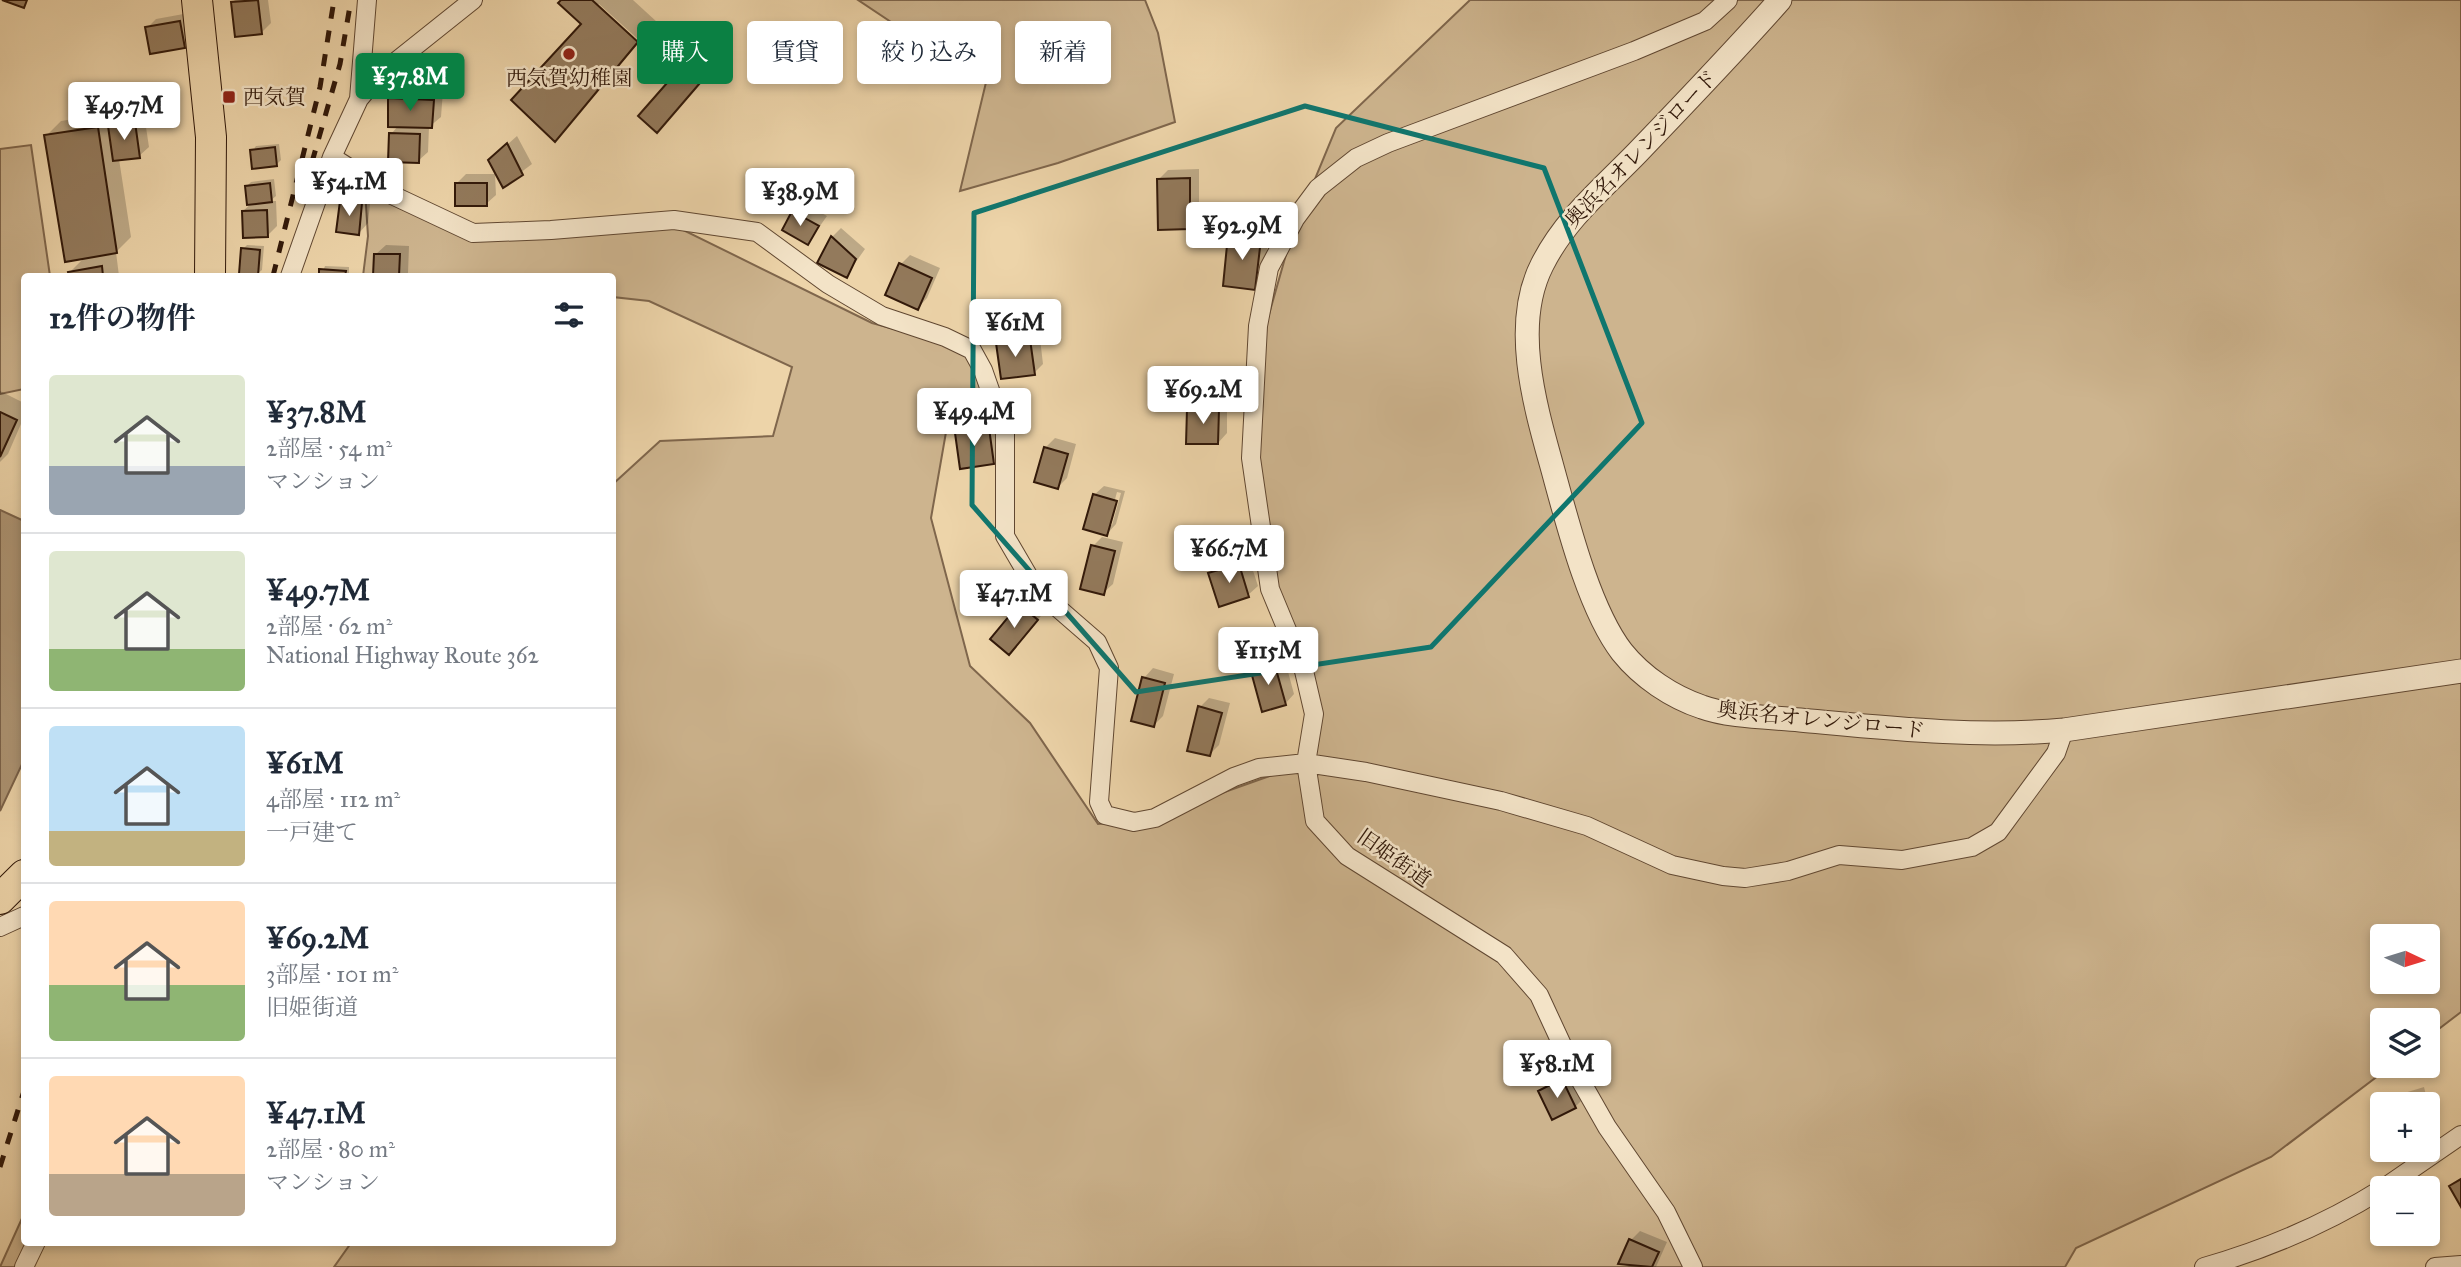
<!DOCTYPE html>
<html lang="ja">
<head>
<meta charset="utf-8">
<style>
	body { margin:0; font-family:"IM FELL Great Primer","Noto Serif JP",serif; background:#f6f6f7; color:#1f2937; height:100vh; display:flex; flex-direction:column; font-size:26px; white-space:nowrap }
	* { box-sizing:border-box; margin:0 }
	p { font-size:23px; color:#747a83 }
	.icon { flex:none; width:38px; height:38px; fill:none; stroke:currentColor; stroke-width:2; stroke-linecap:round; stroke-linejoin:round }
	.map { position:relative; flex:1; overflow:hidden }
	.sheet { position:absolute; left:21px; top:273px; width:595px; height:973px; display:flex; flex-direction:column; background:#fff; border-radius:7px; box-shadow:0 4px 10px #0003 }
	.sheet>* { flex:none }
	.hud { position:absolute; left:637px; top:21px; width:665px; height:63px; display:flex; gap:14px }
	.needle { width:46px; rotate:94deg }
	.buttons { position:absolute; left:2370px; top:924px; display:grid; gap:14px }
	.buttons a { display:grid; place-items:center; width:70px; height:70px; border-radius:7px; background:#fff; box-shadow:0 4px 10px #0003; font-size:35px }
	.price { position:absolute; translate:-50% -60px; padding:0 16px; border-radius:7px; background:#fff; color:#222; font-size:23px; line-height:46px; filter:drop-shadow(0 2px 4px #0008) }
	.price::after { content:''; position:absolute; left:50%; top:42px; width:21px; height:16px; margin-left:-10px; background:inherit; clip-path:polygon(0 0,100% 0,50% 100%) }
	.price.on { background:#0b8043; color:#fff }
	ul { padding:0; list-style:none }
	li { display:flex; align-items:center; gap:21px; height:175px; padding:0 28px }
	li+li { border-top:2px solid #e0e1e3 }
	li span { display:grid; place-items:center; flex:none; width:196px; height:140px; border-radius:7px; color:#555 }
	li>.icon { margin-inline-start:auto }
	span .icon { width:84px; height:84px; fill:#fffc; stroke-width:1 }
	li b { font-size:30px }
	h2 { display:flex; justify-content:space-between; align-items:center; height:84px; padding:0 28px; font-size:30px }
	.chip { padding:0 24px; border-radius:7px; background:#fff; box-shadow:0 4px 10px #0003; font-size:24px; line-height:63px }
	.chip.on { background:#0b8043; color:#fff }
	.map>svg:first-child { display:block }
</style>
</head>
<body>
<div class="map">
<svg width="2461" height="1267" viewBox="0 0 2461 1267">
	<rect width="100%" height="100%" fill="#edd4a9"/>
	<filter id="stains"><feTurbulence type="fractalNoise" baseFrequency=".00286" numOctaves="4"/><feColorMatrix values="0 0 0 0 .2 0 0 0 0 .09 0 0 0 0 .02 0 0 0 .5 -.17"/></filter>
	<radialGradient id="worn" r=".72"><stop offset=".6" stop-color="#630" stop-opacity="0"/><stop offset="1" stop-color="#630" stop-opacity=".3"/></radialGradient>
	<path fill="#cdb48e" stroke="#7f664c" stroke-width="2" fill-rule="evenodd" d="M858,0H1145L1158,33L1175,122L1058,163L960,191L988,74L924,44Z
		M1470,0H2461V1012L2427,1038V1020H2382V1066H2391L2271,1157L2076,1248L2065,1267H334L351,1243L612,1242L613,484L660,441L773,436L792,367L649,301L613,297L612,276H363L368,236L365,190L473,236L665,221L872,323L972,350L990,409L949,415L931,518L970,666L1030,723L1098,824L1146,820L1306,763L1312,731L1255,488L1264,332L1291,237L1336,128ZM2382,936H2427V982H2382Z
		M31,145L50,276H24V389L0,394V149Z
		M24,1214V1242L37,1243L24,1267H0Z"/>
	<path fill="#ad9473" stroke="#7b6249" stroke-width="2" d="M0,510L24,521V760L0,811Z"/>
	<path fill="#0003" fill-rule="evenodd" d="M235,0H268L271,23L262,32L233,2Z
		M563,0H633L657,22L640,41L599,4L597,6L638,44L555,139L583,24Z
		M189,13L193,37L184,47L147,28L156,19Z
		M689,35L719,61L671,116L670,83L675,49Z
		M399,89L443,91L441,117L429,127L428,152L418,161L391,134L399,125L390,98Z
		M112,113L114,123L120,117L144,114L149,147L139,156L119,159L131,237L116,252L119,276H71L70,272L86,256L46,136L61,121Z
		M517,136L532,164L504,185L500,151Z
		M279,144L281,160L277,164L252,151L256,146Z
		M1199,169V218L1190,228L1159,179L1168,170Z
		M466,174H495L496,195L486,204L456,184Z
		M274,179L276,196L270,201H276L277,226L268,235L243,211L253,202L247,186L251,182Z
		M351,192L371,194L368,223L359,233L341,201Z
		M803,203L827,216L808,243L784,230Z
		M1239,227L1269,230L1264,279L1254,288L1230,236Z
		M841,228L865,249L846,276L819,262L832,237Z
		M247,245L264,246L262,270L257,274L243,249Z
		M386,245L409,246L408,273L404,276H375L376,254Z
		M910,255L940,268L927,298L918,308L901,264Z
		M325,266L349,267V276H321Z
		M1039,330L1043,364L1034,373L998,344L1007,335Z
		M0,391L24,403V417L8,454L0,462Z
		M1198,400L1227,401V433L1218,443L1189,410Z
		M998,420L1003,453L993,462L957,434L966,424Z
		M1055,438L1076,444L1067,478L1058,487L1045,448Z
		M1104,486L1125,491L1116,524L1107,534L1094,495ZM1117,492L1121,493L1112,525H1108Z
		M1102,537L1123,542L1113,584L1103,593L1093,546Z
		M1248,555L1258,586L1248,595L1210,574L1220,564Z
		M1030,596L1046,610L1018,643L1021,606Z
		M1283,653L1294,694L1285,704L1252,668L1262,659Z
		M1153,668L1174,674L1163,716L1154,725L1144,678Z
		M1209,698L1230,703L1219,745L1210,754L1200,707Z
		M1572,1071L1585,1097L1575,1107L1540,1091L1549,1082Z
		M2424,1087L2430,1111L2427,1114V1104H2392L2401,1094Z
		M1640,1231L1667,1242L1656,1267H1629L1621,1263L1631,1240Z"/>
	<path fill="#937a5c" stroke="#311809" stroke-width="2" d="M2,0H27L24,8Z
		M258,0L262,34L235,37L231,2Z
		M561,0H592L638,42L555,142L511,100L581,24L558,3Z
		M180,21L185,48L150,54L145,27Z
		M674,48L706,76L657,133L638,116L667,83L653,71Z
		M388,98L434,100L432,128L388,127Z
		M135,122L140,158L113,161L108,126Z
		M98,127L117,253L65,262L44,135Z
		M389,133L420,134L419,163L388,162Z
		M507,143L523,175L503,188L488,160Z
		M275,147L277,166L252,169L250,150Z
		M1190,178V229L1158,230L1157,179Z
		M270,183L272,202L247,205L245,186Z
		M455,183H487V206H455Z
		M340,201L362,203L359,235L336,232Z
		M267,210L268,237L243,238L242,211Z
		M792,211L819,226L808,245L782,230Z
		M1228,235L1261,239L1255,290L1223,286Z
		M831,236L856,259L847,278L817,263Z
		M241,248L260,250L258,276L239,274Z
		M374,254H400L399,276H373Z
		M899,263L932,278L918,310L885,295Z
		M102,266L103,276H69L68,272Z
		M319,269L346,271L345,276H319Z
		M1030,339L1035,375L1001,379L996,343Z
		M1187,409H1219L1218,444H1186Z
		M0,412L17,420L0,457Z
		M989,428L994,464L960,469L955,433Z
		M1044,447L1068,454L1058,489L1034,482Z
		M1093,494L1117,501L1107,536L1083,529Z
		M1091,545L1115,551L1104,595L1080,589Z
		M1239,564L1249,597L1219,607L1208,573Z
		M1019,604L1038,620L1009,655L990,639Z
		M1274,662L1286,705L1262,712L1250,668Z
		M1142,677L1165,683L1154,727L1131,721Z
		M1198,706L1222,713L1210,756L1187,751Z
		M1562,1079L1576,1108L1552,1120L1538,1091Z
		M2415,1096L2417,1104H2390L2389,1103Z
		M2461,1179V1207L2449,1186Z
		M1629,1239L1659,1252L1652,1267L1618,1264Z"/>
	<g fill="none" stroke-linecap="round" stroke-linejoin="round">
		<defs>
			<path id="minor" d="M359,99L379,75L473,0
				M332,157L390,194L473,233L551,230L674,220L757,232L828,284L882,316L945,337L972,350L983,370L1005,433V536L1036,589L1097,642L1109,668L1099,802L1105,815L1134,822L1155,818L1234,777L1259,768L1306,763L1366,772L1501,801L1587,826L1672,865L1723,876L1745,878L1788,871L1839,855L1902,860L1972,847L1998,832L2056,753L2064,730
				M290,276L332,157L359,99L367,0
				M0,927L24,916
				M2384,1188L2461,1135
				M24,1267L36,1242
				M1693,1267L1666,1212L1607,1127L1570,1062L1539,995L1504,955L1347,856L1315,821L1306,763L1314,714L1304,671L1270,589L1251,458L1258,326L1269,268L1295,219L1318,188L1356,158L1388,143L1634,51L1705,21L1728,0
				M2204,1267C2267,1249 2326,1224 2382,1189
				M2435,1267L2461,1265"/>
			<path id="tertiary" d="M1780,0C1734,52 1686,102 1637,153C1602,189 1565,219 1542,265C1512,324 1534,402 1551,463C1566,517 1588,608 1622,652C1642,677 1672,697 1702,707C1729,717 1771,717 1800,720C1887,728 1976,738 2064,730L2461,671"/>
			<path id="trunk" d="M197,0L211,137L210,276
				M0,899L24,875"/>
		</defs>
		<use href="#minor" stroke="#604731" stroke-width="20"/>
		<use href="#tertiary" stroke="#604731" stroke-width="25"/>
		<use href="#trunk" stroke="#311809" stroke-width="32"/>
		<use href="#minor" stroke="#f3e3c7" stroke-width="18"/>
		<use href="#tertiary" stroke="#f3e3c7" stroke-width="23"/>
		<use href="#trunk" stroke="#edd4a9" stroke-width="30"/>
		<path stroke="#311809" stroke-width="5" stroke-dasharray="12 12" stroke-linecap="butt" d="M312,162L340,64L351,0
			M273,276L320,87L334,0
			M0,1167L24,1091"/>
	</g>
	<path fill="none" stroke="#0f766e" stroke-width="5" stroke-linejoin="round" d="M1305,106L1544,168L1642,423L1431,647L1136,692L972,505L974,213Z"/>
	<g fill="#8f2418" stroke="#f3e3c7" stroke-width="2.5">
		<circle cx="569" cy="54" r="7"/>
		<rect x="222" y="90" width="14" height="14" rx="3.5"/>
	</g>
	<g text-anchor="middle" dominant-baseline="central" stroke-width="5" stroke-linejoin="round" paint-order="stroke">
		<g font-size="21" fill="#311809" stroke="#f3e3c7">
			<text x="569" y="78">西気賀幼稚園</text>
			<text x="243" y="97" text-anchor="start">西気賀</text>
		</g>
		<g font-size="21" fill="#311809" stroke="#f3e3c7">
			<text transform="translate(1641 149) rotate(-46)">奥浜名オレンジロード</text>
			<text transform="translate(1821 720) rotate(6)">奥浜名オレンジロード</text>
			<text transform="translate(1394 858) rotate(35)">旧姫街道</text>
		</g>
	</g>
	<rect width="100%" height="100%" filter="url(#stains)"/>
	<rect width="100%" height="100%" fill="url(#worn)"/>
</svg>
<div class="buttons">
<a><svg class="needle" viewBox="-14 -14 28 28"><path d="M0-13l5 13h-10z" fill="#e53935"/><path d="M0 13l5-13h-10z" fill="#747a83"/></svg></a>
<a><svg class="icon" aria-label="layers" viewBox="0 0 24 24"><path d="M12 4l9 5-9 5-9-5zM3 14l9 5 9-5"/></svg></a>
<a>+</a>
<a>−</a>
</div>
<b class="price on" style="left:410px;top:113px">¥37.8M</b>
<b class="price" style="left:124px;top:142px">¥49.7M</b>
<b class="price" style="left:349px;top:218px">¥54.1M</b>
<b class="price" style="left:800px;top:228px">¥38.9M</b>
<b class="price" style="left:1242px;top:262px">¥92.9M</b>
<b class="price" style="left:1015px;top:359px">¥61M</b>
<b class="price" style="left:1203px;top:426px">¥69.2M</b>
<b class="price" style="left:974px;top:448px">¥49.4M</b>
<b class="price" style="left:1229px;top:585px">¥66.7M</b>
<b class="price" style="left:1014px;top:630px">¥47.1M</b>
<b class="price" style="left:1268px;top:687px">¥115M</b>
<b class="price" style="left:1557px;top:1100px">¥58.1M</b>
<div class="hud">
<a class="chip on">購入</a>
<a class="chip">賃貸</a>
<a class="chip">絞り込み</a>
<a class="chip">新着</a>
</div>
<section class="sheet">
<h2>12件の物件<svg class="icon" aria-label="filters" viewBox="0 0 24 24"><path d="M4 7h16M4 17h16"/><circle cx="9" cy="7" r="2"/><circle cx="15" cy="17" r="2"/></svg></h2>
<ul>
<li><span style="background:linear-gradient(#dfe7d0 65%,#9aa5b1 0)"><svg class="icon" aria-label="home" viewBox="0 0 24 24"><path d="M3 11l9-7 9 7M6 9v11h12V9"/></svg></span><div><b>¥37.8M</b><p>2部屋 · 54 m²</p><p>マンション</p></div></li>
<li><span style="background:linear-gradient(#dfe7d0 70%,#8fb573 0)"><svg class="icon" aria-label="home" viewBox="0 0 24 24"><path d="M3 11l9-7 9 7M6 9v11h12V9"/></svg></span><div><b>¥49.7M</b><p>2部屋 · 62 m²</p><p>National Highway Route 362</p></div></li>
<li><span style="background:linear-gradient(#bfe0f5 75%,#c2b280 0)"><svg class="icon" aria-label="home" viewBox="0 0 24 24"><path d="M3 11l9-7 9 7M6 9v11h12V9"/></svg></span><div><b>¥61M</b><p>4部屋 · 112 m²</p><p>一戸建て</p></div></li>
<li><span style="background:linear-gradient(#ffd9b3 60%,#8fb573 0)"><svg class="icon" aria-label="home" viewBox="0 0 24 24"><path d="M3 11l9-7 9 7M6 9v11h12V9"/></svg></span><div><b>¥69.2M</b><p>3部屋 · 101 m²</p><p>旧姫街道</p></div></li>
<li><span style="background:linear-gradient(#ffd9b3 70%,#b9a48a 0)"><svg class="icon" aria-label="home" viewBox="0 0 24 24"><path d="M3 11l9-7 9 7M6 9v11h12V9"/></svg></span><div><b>¥47.1M</b><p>2部屋 · 80 m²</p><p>マンション</p></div></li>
</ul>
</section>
</div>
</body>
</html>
